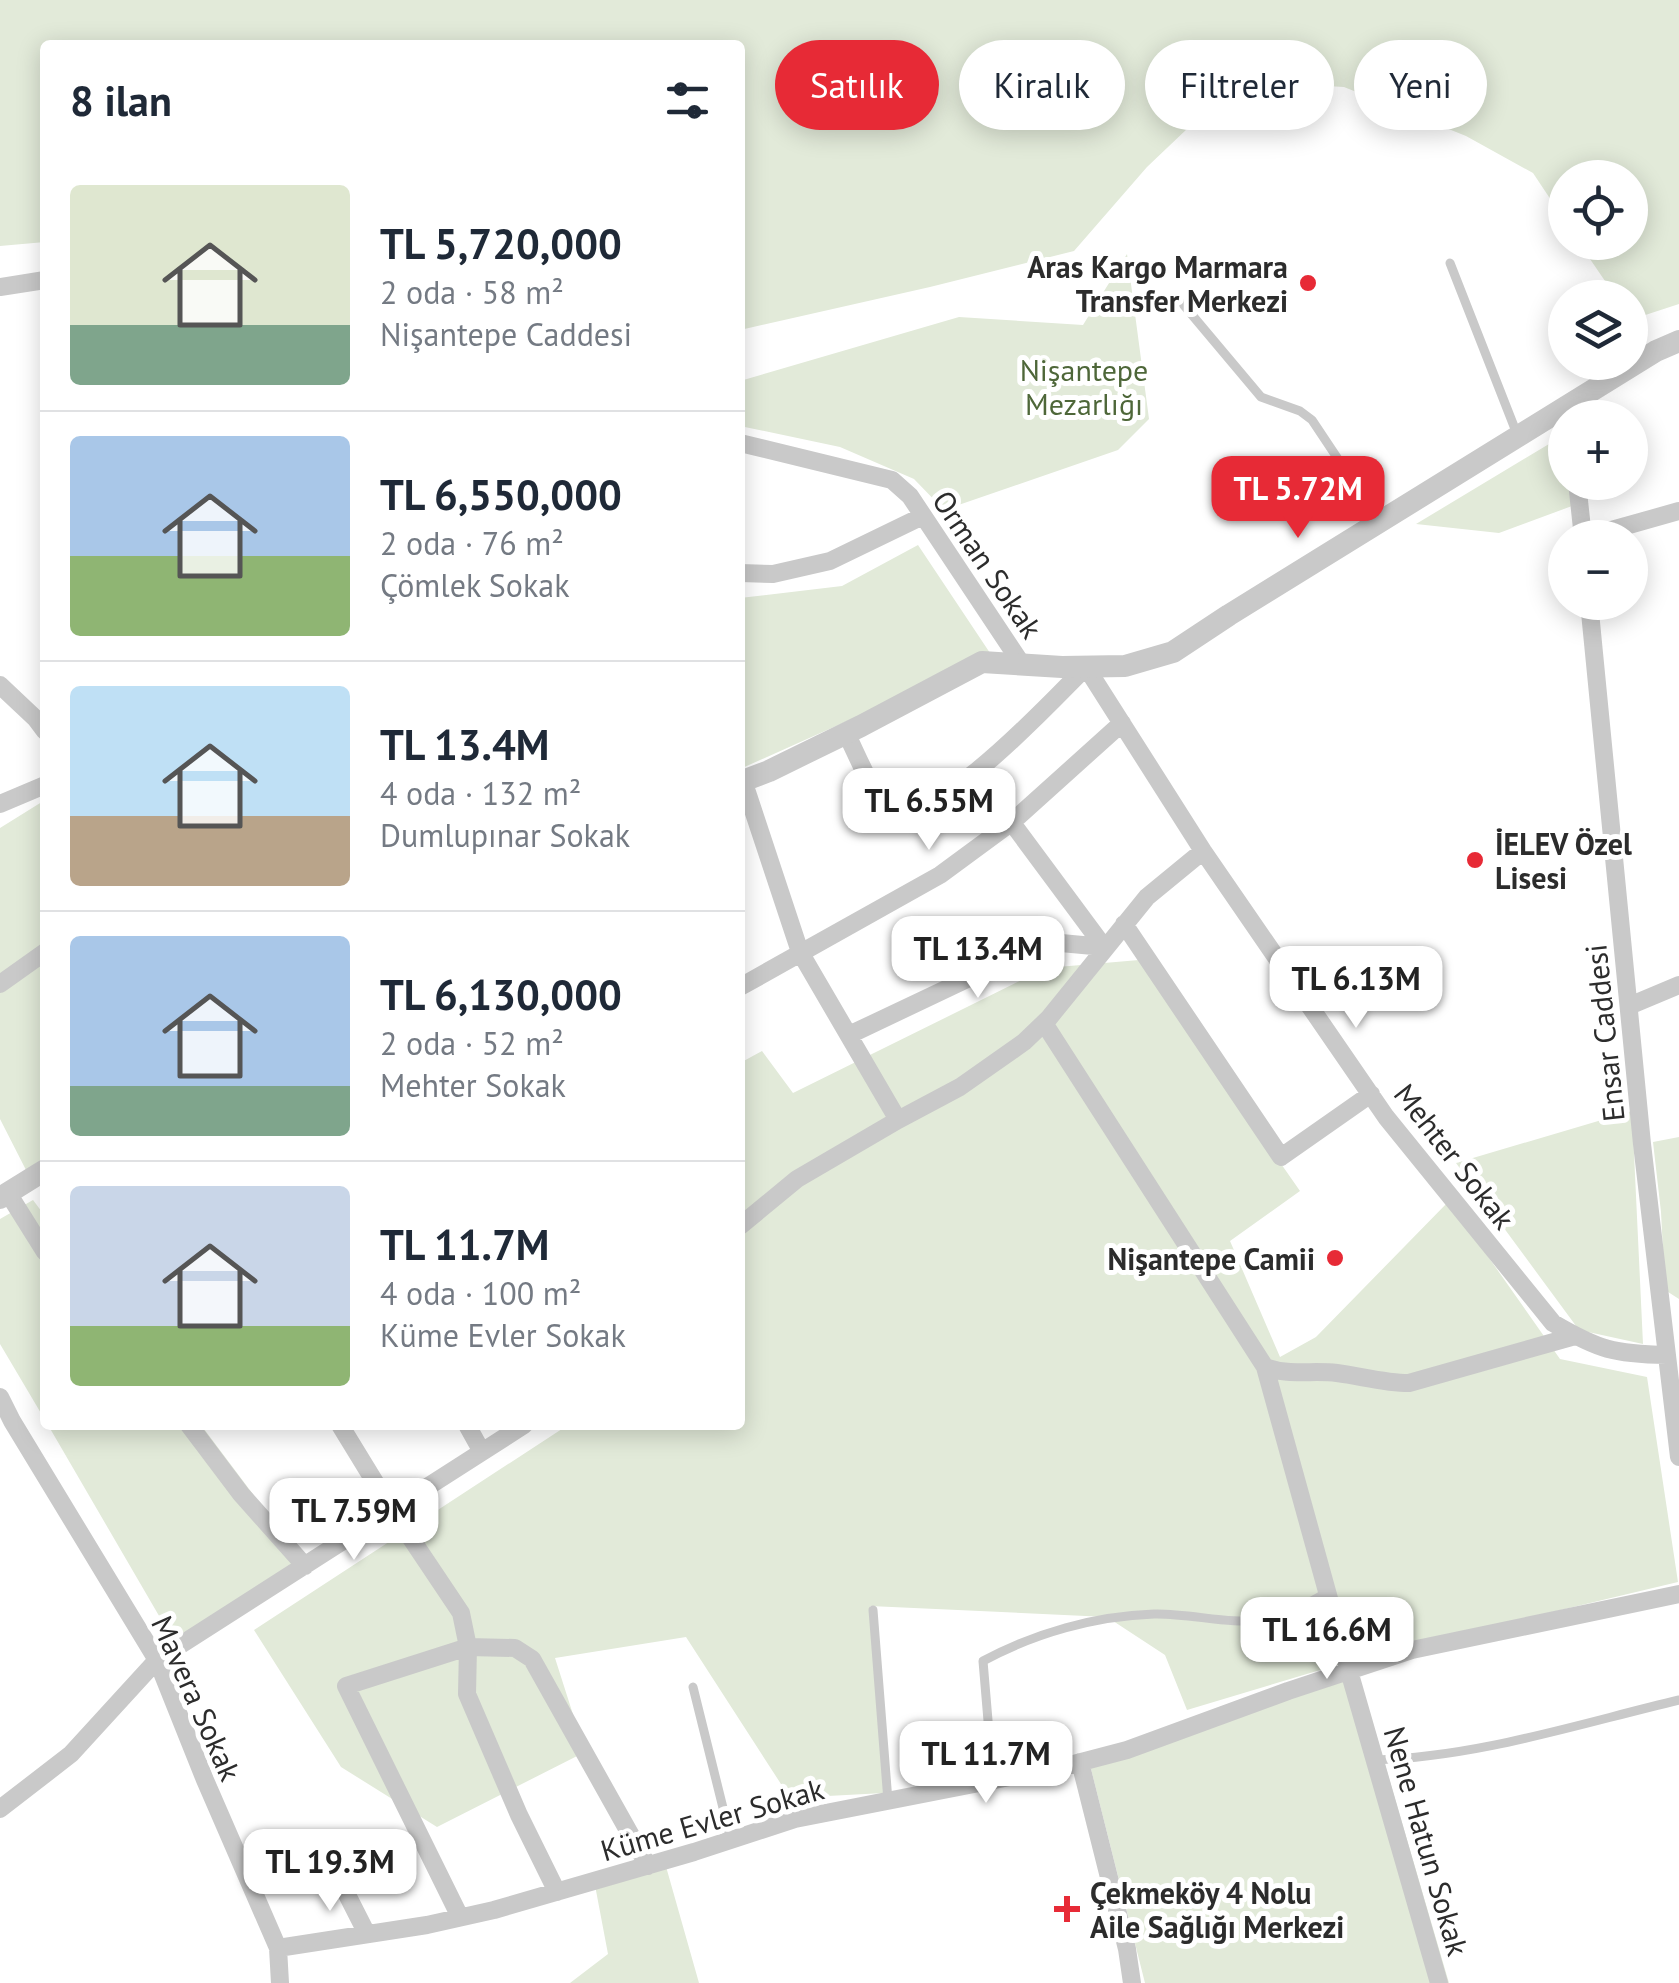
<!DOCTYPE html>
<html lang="tr">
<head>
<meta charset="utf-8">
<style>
	body { margin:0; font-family:"PT Sans",sans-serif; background:#f2f2f3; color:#1f2937; height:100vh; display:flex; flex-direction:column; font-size:38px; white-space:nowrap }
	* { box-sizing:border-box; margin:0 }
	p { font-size:32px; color:#747a83 }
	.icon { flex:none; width:55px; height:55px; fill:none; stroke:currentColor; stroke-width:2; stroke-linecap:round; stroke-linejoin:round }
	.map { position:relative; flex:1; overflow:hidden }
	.details { position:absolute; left:40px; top:40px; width:705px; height:1390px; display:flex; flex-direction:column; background:#fff; border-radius:10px; box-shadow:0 5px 25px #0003 }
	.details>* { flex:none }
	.banner { position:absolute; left:775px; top:40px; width:752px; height:90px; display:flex; gap:20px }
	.buttons { position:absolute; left:1548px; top:160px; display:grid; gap:20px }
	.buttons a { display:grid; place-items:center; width:100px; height:100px; border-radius:50%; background:#fff; box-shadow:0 5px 25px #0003; font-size:50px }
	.price { position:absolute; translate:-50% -85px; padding:0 22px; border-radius:20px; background:#fff; color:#222; font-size:32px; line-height:65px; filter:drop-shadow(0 2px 5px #0008) }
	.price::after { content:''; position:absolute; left:50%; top:60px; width:30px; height:22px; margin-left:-15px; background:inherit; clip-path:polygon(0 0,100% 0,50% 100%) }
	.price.active { background:#e72a36; color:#fff }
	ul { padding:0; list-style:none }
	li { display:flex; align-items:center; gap:30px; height:250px; padding:0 30px }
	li+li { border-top:2px solid #e0e1e3 }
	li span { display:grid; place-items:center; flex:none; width:280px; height:200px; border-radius:10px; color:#555 }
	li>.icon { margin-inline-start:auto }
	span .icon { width:120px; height:120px; fill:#fffc; stroke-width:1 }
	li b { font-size:42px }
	h2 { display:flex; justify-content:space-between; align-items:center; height:120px; padding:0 30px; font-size:42px }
	.chip { padding:0 35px; border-radius:45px; background:#fff; box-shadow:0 5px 25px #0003; font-size:35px; line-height:90px }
	.chip.active { background:#e72a36; color:#fff }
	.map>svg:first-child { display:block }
</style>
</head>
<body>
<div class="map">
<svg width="1679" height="1983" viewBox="0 0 1679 1983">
	<rect width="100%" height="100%" fill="#fff"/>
	<path fill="#e2ead9" d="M0,0H1679V304L1630,320V298L1616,297L1579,243L1630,242V178H1565V221L1533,173L1466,136L1344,87L1275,83L1228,90L1147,167L1074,251L930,287L740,330V45H45V242L0,246Z
		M1127,254L1149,419L1118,450L944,510L914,479L840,447L740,426V381L959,317L1083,325Z
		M1564,435L1565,482L1569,483L1572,506L1499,533L1416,524Z
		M918,545L992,656L740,769V598L842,586Z
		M45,800V1157L26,1170L0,1119V828Z
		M1139,960L1300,1191L1230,1241L1280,1357L1316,1337L1449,1201L1560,1359L1647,1377L1678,1582L1367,1656L1187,1710L1165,1655L1107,1617L870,1606L884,1793L790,1798L686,1637L555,1658L585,1752L437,1827L341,1767L254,1630L568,1425H740V1063L762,1051L793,1093L1046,968Z
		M1632,1111L1643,1344L1579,1330L1456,1163Z
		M1679,1137V1299L1665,1290L1661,1212L1653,1142Z
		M33,1200L45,1216V1420L0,1344V1219Z
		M48,1425H201L303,1561L176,1645Z
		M1359,1676L1449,1983H1145L1090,1765Z
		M665,1863L699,1983H570L608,1954L594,1880Z"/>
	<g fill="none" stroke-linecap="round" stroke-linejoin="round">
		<path stroke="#c9c9c9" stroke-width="9" d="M1450,263L1517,434
			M1182,303L1261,397L1300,411L1312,420L1378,519
			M873,1610L888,1801
			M693,1687L731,1840
			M1374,1760C1478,1757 1578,1724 1679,1700
			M993,1780L983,1661C1035,1633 1095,1616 1154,1614C1188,1613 1232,1625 1262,1620C1285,1617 1306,1604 1326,1593"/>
		<path stroke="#c9c9c9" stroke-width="18" d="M0,287L45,280
			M740,443L892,480L910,496L1021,663
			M1577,482L1583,538L1679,511
			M740,573L773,574L830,561L923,516
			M1589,602L1642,1144L1679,1457
			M0,685L36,719L45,731
			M846,733C854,748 875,799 886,807C928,838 1056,696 1086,667L1203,851L1386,1117L1553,1323C1599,1350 1614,1354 1667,1355
			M975,773L1104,947
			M743,780L800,952L898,1120
			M0,804L45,785
			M1124,924L1281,1157L1371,1094
			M0,984L45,952
			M740,987L940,875L1012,822L1122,723
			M1629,1006L1679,985
			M1044,1023L1265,1367C1289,1376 1312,1370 1337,1373C1361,1376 1384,1383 1409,1383L1575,1336
			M849,1035L1022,953L1061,943L1104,947
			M8,1193L45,1252
			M740,1226L797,1179L898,1120L960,1087L1024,1042L1049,1018L1147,897L1203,851
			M1265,1367L1349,1671L1439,1983
			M0,1397L12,1421L157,1660L205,1780L278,1948L280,1983
			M189,1425L241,1494L305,1566
			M340,1425L392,1510L461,1613L468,1647L467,1694L519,1815L557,1892
			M467,1425L482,1452
			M1080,1762L1127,1949L1132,1983
			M0,1809L71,1754L157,1660L524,1425
			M335,1871L367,1934
			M460,1917L346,1686L468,1647L515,1648L532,1659L648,1866
			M278,1948L427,1925L494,1910L694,1852L795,1819L1066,1766L1127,1750L1288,1691L1412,1650L1679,1594"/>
		<path stroke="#c9c9c9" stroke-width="22" d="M740,782L769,771L861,726L982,662L1062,667L1125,666L1173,652L1229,615L1656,351L1679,341
			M0,1198L45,1170"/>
	</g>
	<g fill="#e72a36" stroke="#fff" stroke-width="4">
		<circle cx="1308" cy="283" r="10"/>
		<circle cx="1475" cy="860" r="10"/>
		<circle cx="1335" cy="1258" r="10"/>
		<path d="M1062 1894h10v10h10v10h-10v10h-10v-10h-10v-10h10z"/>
	</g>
	<g text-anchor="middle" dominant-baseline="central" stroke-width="10" stroke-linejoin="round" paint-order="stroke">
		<g font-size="30" font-weight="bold" fill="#2c2c2c" stroke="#fff" text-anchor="end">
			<text x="1288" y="266">Aras Kargo Marmara<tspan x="1288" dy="34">Transfer Merkezi</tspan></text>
			<text x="1495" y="843" text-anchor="start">İELEV Özel<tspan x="1495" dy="34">Lisesi</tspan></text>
			<text x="1315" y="1258">Nişantepe Camii</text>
			<text x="1090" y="1892" text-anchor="start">Çekmeköy 4 Nolu<tspan x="1090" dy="34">Aile Sağlığı Merkezi</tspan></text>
		</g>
		<g font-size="30" fill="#4e6739" stroke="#fff">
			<text x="1084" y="369">Nişantepe<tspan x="1084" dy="34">Mezarlığı</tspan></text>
		</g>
		<g font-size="30" fill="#2c2c2c" stroke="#fff">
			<text transform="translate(988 564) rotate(56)">Orman Sokak</text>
			<text transform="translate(1604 1033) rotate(-96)">Ensar Caddesi</text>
			<text transform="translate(1455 1156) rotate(52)">Mehter Sokak</text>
			<text transform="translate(197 1698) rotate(66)">Mavera Sokak</text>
			<text transform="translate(712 1819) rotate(-16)">Küme Evler Sokak</text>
			<text transform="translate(1427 1841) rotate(74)">Nene Hatun Sokak</text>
		</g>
	</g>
</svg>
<div class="buttons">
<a><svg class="icon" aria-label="locate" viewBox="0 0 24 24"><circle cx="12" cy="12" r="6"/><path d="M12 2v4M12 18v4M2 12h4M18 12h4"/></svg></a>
<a><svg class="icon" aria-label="layers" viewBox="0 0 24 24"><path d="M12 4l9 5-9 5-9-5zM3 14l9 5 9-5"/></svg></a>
<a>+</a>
<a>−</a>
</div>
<b class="price active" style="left:1298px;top:541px">TL 5.72M</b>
<b class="price" style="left:929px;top:853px">TL 6.55M</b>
<b class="price" style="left:978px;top:1001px">TL 13.4M</b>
<b class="price" style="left:1356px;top:1031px">TL 6.13M</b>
<b class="price" style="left:354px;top:1563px">TL 7.59M</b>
<b class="price" style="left:1327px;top:1682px">TL 16.6M</b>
<b class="price" style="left:986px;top:1806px">TL 11.7M</b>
<b class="price" style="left:330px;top:1914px">TL 19.3M</b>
<div class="banner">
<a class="chip active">Satılık</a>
<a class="chip">Kiralık</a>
<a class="chip">Filtreler</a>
<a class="chip">Yeni</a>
</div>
<section class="details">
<h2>8 ilan<svg class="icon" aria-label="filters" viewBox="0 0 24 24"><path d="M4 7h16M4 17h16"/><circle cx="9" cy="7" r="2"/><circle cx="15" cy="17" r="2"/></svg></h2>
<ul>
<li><span style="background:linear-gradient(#dfe7d0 70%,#7fa58c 0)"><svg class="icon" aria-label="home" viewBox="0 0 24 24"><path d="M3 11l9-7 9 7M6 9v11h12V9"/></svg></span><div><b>TL 5,720,000</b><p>2 oda · 58 m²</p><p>Nişantepe Caddesi</p></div></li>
<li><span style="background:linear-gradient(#a9c7e8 60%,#8fb573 0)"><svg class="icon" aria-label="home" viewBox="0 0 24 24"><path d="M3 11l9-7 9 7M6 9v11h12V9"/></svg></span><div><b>TL 6,550,000</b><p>2 oda · 76 m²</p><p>Çömlek Sokak</p></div></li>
<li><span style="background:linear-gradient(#bfe0f5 65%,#b9a48a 0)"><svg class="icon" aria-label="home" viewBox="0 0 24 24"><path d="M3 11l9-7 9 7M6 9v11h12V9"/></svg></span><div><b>TL 13.4M</b><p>4 oda · 132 m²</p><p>Dumlupınar Sokak</p></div></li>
<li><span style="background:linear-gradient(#a9c7e8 75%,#7fa58c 0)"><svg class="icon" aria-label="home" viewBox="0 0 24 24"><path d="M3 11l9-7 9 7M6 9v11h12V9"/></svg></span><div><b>TL 6,130,000</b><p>2 oda · 52 m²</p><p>Mehter Sokak</p></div></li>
<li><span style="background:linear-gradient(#c9d6e8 70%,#8fb573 0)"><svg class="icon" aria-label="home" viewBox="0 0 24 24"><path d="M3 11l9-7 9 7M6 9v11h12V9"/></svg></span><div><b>TL 11.7M</b><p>4 oda · 100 m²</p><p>Küme Evler Sokak</p></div></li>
</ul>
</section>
</div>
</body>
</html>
